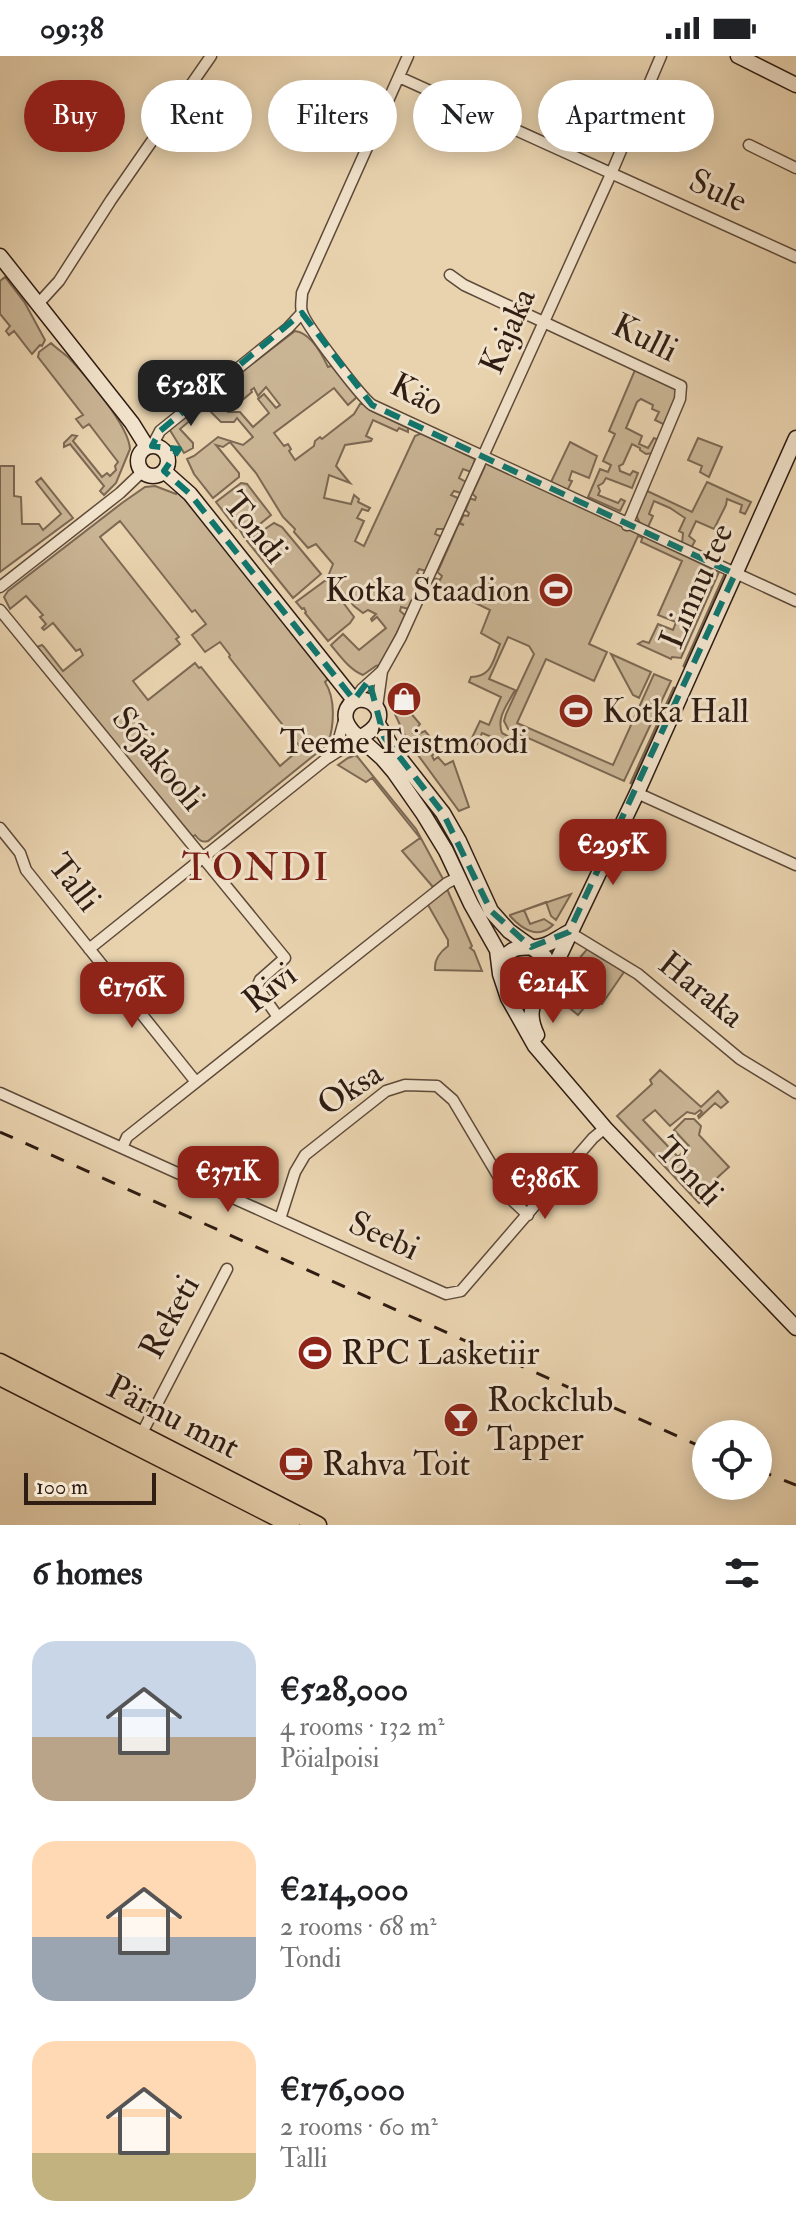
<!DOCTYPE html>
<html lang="en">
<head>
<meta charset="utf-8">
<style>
	body { margin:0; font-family:"IM FELL Double Pica",serif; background:#f6f6f6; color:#202124; height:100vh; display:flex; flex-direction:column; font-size:30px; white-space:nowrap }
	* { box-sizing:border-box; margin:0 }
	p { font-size:26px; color:#757577 }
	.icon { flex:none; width:44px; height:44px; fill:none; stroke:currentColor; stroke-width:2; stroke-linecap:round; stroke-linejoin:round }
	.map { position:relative; height:1469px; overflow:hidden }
	.panel { display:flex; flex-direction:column; background:#fff; flex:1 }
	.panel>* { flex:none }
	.banner { position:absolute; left:24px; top:24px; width:748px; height:72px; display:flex; gap:16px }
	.controls { position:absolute; left:692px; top:1364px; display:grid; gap:16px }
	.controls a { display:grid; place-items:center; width:80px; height:80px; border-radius:50%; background:#fff; box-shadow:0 4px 20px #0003; font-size:40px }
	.scale { position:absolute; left:24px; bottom:20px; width:132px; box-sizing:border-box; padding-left:8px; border:4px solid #2f1c12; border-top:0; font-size:22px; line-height:28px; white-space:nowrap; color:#2f1c12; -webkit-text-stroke:6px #f1e2cb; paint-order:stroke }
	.price { position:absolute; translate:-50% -68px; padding:0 18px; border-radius:16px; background:#8f2418; color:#fff; font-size:26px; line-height:52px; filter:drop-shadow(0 2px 4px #0008) }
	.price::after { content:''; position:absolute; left:50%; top:48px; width:24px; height:18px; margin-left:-12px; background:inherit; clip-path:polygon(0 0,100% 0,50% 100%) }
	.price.active { background:#222; color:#fff }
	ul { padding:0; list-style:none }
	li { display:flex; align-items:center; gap:24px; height:200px; padding:0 32px }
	li span { display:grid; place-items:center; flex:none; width:224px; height:160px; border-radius:24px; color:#555 }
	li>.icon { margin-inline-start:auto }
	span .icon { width:96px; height:96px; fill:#fffc; stroke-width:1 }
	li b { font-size:34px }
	h2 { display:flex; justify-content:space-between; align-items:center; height:96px; padding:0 32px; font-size:34px }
	.tag { padding:0 28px; border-radius:36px; background:#fff; box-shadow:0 4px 20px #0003; font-size:28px; line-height:72px }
	.tag.active { background:#8f2418; color:#fff }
	.status { display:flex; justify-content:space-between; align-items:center; height:56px; padding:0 40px; background:#fff; direction:ltr }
	.status svg { height:22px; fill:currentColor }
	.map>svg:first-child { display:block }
</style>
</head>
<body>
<div class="status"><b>09:38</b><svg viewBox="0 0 49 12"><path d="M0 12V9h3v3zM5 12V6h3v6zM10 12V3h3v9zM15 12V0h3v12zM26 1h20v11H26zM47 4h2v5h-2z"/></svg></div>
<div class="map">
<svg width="796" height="1469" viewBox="0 0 796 1469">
	<rect width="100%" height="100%" fill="#e9d3af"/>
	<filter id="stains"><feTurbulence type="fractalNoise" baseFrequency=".0025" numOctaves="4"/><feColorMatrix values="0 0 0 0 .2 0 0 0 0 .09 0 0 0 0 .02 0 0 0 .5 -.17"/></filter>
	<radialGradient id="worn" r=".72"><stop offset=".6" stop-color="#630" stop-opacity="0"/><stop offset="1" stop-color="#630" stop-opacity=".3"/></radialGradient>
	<path fill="#c9b494" stroke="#7c6853" stroke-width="2" fill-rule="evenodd" d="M5,221L25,247L45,284L42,290L40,289L32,298L14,275L9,279L6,275L10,270L0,258V225Z
		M295,275C311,277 322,298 328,311L334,309L357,341L348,349L334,332L274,377L284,390L288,388L291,393L289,395L295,404L314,390L315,385L320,381L322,383L354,358L360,348H364L372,355L408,372V376L399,372L397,375L373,364L366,380L372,383L371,385L345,389L336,410L350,427L329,419L324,442L351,448L354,439L359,443L358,446L370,452L368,455L362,453L357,462L364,465L355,485L364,490L415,380L422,377L475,403L471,416L463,413L459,422L466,426L461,437L454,435L451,439L458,442V445L446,473H437L435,478L440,480L441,483L426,515L419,513L417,517L423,521L409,553L401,551L400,555L406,560L380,609L376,610L363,619C350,614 340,600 331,589L343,578L359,594L386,572L377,561L372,565L371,563L376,558L368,554L363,557L354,550L329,518L333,508L316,488L308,492L294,476L295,473L283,461L256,417L230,386L223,391L216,389L239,417V421L213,442L194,418L187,403L194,400L218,381L243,389L253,381L237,362L234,366H221L206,351L180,373L193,387V392L184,397L168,371L212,339L228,356H240L253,371L269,357L258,343L264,338L276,352L280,349L266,331L258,340L254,332L251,334L252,336L240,346L238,345L233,351L218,334Z
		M51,287C57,293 64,297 70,303C87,321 129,370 130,393L116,427L104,439L100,435L104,430L70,388L64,391V387L72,379L77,380L73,385L102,421L107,417L110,420L116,414L115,410L118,406L89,368L83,372L76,363L83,359L38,301L39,296Z
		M635,314L676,332L678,338L665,369L655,364L659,356L652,353L653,349L641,343L637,346L626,372L642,380L639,388L648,392L654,382L659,384L653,397L646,398L640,394V392L632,388L623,408L619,410L620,415L630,419L633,415L638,417L632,432L606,422L603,427L598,430L600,435L598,439L618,447L621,443L625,445L620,455L588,441L600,413L608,416L611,409L603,405L615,378L609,375Z
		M698,382L722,391L709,421L700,416L702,410L688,404Z
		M570,386L597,400L589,422L572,415L569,424L572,425L567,435L552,428L551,426Z
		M484,408H489L641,478V481L638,480L589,588L607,596L594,625L546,603L517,667L613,709L654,618L671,625L624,725L508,673L504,665L506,658L534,598L529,590L508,581L489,623L515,634C508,648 496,661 502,677L526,690L525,694L482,677L477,688L471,684L480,665L489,669L501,641L469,626L471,621C492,621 493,604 500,588L481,577L490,554L438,529L433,525L434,522L440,524L442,520L436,515L457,467L464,469L458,466L461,459L468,460L469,457L464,453L469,442L475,444L476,441L471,437Z
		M0,410H14V440L21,441L22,468H39L43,474L61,458L36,426L41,422L73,462L0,516Z
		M707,426L751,446L745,458L740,456L742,449L727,443L726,449L714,473L696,465L689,480L695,485L691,492L682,488L683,477L679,475L685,462L670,452L654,445L649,458L653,460L648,471C629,467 639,446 643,433L692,456Z
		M241,427L247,428L271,459L244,481L238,471L236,472L216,446Z
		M155,430L176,438L177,436L188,446L318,608L328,623L325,626C336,643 334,670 328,688L208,785C202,787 199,784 195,779L192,781L37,591L42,589L44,591L63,615L83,599L80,593L76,595L53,567L44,574L42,572L46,568L40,561L43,559L26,540L10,553L4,541L8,535L122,447L145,431ZM120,465L192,556L195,554L206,568L192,579L205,596L220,586L230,599L229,601L301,692L280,710L201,611L199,612L195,607L148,644L133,625L180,588L176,583L179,581L100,481Z
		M274,467L282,471L321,518L293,542L247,485Z
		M643,480L719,516L681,602L672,601L671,603L638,588L643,585L649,587L658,568L673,574L676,566L658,559L682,505L641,486Z
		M326,524L354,561L350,567L328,585L305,557L306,556L304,552L302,553L296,546Z
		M611,598L651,616L639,642L633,639Z
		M403,648L420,668L413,677L416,679L425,675L436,688L434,690L437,694L432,700L434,704L438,701L445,709L453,705L469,751L459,755L407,684L394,656Z
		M356,699L416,773L443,823L433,831L402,795L420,782L372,722L366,726L338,709L348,702Z
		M447,833L472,890L470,892L474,895L482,915L435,914C434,904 440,896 448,890V884L428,849L429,846Z
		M571,838L556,864L551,860L546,846L524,854L530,868L544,863L553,869C538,884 522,873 510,860V859Z
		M588,892L624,916L602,948L589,946L578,959L555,940L566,918Z
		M508 915a16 16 0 1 1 32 0a16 16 0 1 1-32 0Z
		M660,1014L701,1051L718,1035L728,1046L721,1052L715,1047L699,1062L698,1060L702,1056L700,1054L695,1058L687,1056L670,1070L655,1054L643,1064L678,1101L689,1090L674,1074L685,1063H694L701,1070L699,1079L729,1111L717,1122L719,1125L706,1138L707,1140L699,1147L617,1060L652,1028L650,1024Z"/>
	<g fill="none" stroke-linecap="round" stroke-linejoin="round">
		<path stroke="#796550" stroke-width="3" d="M472,437L484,411
			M465,454L469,444
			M460,465L463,459
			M446,496L458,468
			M438,514L445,498
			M684,610L725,518
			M631,727L674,632"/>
		<defs>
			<path id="street" d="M408,0L302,237C302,243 300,251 302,256C305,268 361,341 372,349L796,545
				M399,21L796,201
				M749,89L796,112
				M450,219L464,229L681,330L680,343L627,469
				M38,248L59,225L111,144L211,0
				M152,390L160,375L288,272L302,257
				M0,531L120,437L142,416
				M0,554L285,902L260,924L257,931L278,961
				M354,644L362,633L382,615L401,581L611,118L661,0
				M377,651L382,615
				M335,697L345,661
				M637,737L796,809
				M0,772L20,797L26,814L196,1026
				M569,876L638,918L740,1003L796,1037
				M89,893L326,703L359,682
				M0,1037L446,1238L461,1235L593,1082L605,1072
				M122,1092L127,1081L408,858L447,827L459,821
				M280,1163L295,1116L305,1099L386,1035L405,1029L437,1030L453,1044L513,1145L528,1159
				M142,1377L227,1213"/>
			<path id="secondary" d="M738,0L796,29
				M0,200L132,367L147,391
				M138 405a15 15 0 1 1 30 0a15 15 0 1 1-30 0Z
				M164,415L190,438L354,644
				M378,668L395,696L443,757L459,785L491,855L509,875L545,901L549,913V922
				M359,682C405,659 359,628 347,653C343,662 347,669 353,676L382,702L394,716L424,759L446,795L471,848L497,894L500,918L508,942L535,990L605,1072L796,1272
				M501,911C510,883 525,896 545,889C553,886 561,880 569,876
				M503,926C515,943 534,943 547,926L637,737L796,382
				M537,979C529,962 530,951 539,935"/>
			<path id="primary" d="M0,1306L318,1469
				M0,1321L291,1469"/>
		</defs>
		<use href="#street" stroke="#5e4a39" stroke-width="13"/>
		<use href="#secondary" stroke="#2f1c12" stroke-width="17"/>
		<use href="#primary" stroke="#2f1c12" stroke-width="19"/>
		<use href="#street" stroke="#f1e2cb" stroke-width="10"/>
		<use href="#secondary" stroke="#f1e2cb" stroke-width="14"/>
		<use href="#primary" stroke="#e9d3af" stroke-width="16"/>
		<path stroke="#2f1c12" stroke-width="3" stroke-dasharray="14 14" stroke-linecap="butt" d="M0,1076L706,1393
			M758,1414L796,1429"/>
	</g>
	<path fill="none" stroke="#0f766e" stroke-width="6" stroke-dasharray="16 10" stroke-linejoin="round" d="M302,257L372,349L735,518L569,876L531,891L491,855L443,757L384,681L369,624L354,644L190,438L164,415L179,393L152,390L160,375Z"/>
	<defs>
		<symbol id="stadium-disc" viewBox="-11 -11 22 22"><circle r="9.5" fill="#8f2418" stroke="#f1e2cb"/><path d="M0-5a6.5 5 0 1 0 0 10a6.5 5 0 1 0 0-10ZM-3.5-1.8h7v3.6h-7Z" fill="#fff"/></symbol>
		<symbol id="shop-disc" viewBox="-11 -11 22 22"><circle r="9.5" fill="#8f2418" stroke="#f1e2cb"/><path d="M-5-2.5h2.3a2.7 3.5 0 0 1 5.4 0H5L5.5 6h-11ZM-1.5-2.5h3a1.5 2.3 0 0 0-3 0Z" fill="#fff"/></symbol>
		<symbol id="bar-disc" viewBox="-11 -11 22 22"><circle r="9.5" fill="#8f2418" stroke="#f1e2cb"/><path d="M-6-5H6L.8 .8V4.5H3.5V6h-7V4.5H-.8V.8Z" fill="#fff"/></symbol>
		<symbol id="cafe-disc" viewBox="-11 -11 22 22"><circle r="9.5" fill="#8f2418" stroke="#f1e2cb"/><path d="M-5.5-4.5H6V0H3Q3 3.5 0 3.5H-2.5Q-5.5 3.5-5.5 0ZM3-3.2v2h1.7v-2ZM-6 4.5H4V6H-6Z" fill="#fff"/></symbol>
	</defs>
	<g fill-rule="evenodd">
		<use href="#stadium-disc" x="536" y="514" width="40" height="40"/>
		<use href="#shop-disc" x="384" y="623" width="40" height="40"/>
		<use href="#stadium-disc" x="556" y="635" width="40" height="40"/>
		<use href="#stadium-disc" x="295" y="1277" width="40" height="40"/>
		<use href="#bar-disc" x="441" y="1344" width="40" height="40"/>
		<use href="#cafe-disc" x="276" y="1388" width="40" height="40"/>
	</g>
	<g text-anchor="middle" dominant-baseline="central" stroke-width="6" stroke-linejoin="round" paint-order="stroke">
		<g font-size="34" fill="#2f1c12" stroke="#f1e2cb">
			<text transform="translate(718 135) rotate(24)">Sule</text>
			<text transform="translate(508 275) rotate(-66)">Kajaka</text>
			<text transform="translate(645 282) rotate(26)">Kulli</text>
			<text transform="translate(417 339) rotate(27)">Käo</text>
			<text transform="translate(255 472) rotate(51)">Tondi</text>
			<text transform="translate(697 530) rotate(-66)">Linnu tee</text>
			<text transform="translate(158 703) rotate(50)">Sõjakooli</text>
			<text transform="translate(74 827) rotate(52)">Talli</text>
			<text transform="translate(270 932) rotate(-38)">Rivi</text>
			<text transform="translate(701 934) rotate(39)">Haraka</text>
			<text transform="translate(350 1033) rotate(-33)">Oksa</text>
			<text transform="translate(689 1116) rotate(46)">Tondi</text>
			<text transform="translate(384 1180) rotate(24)">Seebi</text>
			<text transform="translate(170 1261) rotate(-62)">Reketi</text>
			<text transform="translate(173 1361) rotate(27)">Pärnu mnt</text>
		</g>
		<g font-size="34" fill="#2f1c12" stroke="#f1e2cb" text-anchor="start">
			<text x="530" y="534" text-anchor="end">Kotka Staadion</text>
			<text x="602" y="655">Kotka Hall</text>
			<text x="404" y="686" text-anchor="middle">Teeme Teistmoodi</text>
			<text x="341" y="1297">RPC Lasketiir</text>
			<text x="487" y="1344">Rockclub<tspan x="487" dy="39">Tapper</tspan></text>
			<text x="322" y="1408">Rahva Toit</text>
		</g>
		<g font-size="38" letter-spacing="2" fill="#7a1f14" stroke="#f1e2cb">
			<text x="256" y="812">TONDI</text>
		</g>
	</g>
	<rect width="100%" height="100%" filter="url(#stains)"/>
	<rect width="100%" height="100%" fill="url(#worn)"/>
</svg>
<div class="controls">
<a><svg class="icon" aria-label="locate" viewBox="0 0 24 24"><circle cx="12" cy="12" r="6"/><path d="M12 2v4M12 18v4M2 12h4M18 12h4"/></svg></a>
</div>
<div class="scale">100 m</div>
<b class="price active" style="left:191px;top:372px">€528K</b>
<b class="price" style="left:613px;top:831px">€295K</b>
<b class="price" style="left:553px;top:969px">€214K</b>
<b class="price" style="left:132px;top:974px">€176K</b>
<b class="price" style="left:228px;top:1158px">€371K</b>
<b class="price" style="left:545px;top:1165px">€386K</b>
<div class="banner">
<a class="tag active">Buy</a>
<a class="tag">Rent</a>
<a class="tag">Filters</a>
<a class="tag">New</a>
<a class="tag">Apartment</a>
</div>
</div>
<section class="panel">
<h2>6 homes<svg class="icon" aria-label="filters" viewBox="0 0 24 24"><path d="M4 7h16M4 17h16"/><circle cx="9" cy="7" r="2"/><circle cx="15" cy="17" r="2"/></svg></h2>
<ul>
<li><span style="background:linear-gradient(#c9d6e8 60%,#b9a48a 0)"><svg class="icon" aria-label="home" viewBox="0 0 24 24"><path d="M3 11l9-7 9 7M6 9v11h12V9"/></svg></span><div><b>€528,000</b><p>4 rooms · 132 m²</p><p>Pöialpoisi</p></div></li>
<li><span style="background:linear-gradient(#ffd9b3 60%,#9aa5b1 0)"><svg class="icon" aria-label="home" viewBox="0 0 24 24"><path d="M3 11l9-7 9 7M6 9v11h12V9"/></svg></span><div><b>€214,000</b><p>2 rooms · 68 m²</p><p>Tondi</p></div></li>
<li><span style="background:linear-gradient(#ffd9b3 70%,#c2b280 0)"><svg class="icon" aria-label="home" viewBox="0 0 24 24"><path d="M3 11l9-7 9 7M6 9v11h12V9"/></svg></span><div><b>€176,000</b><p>2 rooms · 60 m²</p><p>Talli</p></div></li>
</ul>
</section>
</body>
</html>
